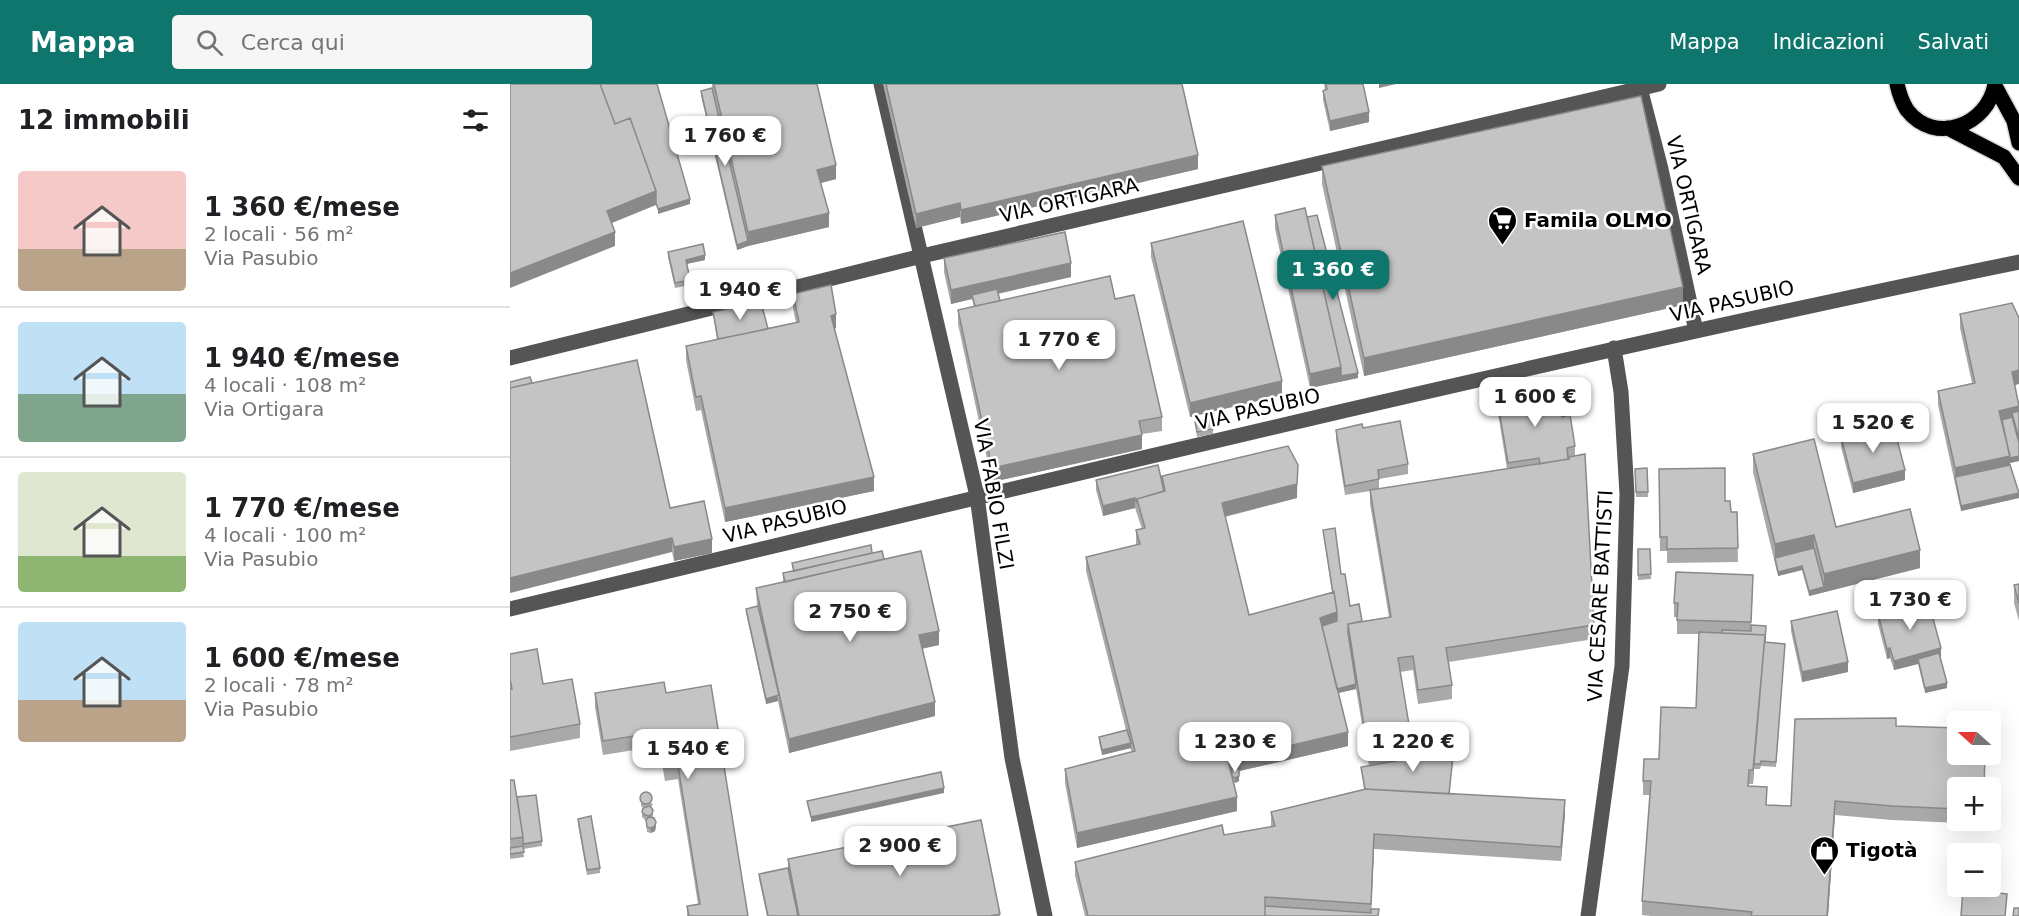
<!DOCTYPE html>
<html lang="it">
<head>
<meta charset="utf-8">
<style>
	body { margin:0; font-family:"DejaVu Sans",sans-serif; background:#f6f6f6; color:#202124; height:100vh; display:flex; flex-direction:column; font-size:22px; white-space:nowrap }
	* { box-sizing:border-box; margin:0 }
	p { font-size:20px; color:#757577 }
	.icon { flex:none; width:33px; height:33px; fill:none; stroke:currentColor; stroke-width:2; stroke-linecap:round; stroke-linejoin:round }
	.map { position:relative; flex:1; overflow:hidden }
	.side { display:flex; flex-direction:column; background:#fff; width:510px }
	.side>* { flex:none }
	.needle { width:39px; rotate:291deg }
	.buttons { position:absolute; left:1437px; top:627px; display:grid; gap:12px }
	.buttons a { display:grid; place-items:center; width:54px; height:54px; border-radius:6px; background:#fff; box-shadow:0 6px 24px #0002; font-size:30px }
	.price { position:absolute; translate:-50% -51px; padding:0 14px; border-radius:12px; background:#fff; color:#222; font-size:20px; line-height:39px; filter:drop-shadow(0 2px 3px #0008) }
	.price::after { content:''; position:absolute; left:50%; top:36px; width:18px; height:14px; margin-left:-9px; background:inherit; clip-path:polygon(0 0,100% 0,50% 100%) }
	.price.current { background:#0f766e; color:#fff }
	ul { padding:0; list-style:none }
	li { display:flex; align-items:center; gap:18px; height:150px; padding:0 18px }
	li+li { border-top:2px solid #e0e0e0 }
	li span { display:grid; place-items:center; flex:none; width:168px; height:120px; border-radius:6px; color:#555 }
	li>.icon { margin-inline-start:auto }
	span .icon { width:72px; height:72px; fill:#fffc; stroke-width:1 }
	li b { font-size:26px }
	h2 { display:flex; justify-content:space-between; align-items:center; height:72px; padding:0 18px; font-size:26px }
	header { display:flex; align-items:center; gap:36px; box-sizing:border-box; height:84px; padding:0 30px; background:#0f766e; color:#fff }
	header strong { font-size:28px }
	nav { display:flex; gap:33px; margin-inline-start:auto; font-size:21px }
	.search { width:420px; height:54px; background:#f6f6f6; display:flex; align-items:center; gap:15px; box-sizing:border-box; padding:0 21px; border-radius:6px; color:#757577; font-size:22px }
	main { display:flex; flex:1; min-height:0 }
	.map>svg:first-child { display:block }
</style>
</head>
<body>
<header>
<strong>Mappa</strong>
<div class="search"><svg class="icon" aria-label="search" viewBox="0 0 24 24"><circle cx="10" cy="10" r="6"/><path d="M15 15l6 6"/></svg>Cerca qui</div>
<nav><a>Mappa</a><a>Indicazioni</a><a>Salvati</a></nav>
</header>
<main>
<section class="side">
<h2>12 immobili<svg class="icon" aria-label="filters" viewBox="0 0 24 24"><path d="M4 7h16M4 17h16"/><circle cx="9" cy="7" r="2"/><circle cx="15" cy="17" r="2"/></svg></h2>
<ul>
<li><span style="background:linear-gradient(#f6c9c9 65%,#b9a48a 0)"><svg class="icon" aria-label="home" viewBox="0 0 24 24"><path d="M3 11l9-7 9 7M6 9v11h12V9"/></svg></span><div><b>1 360 €/mese</b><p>2 locali · 56 m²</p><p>Via Pasubio</p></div></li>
<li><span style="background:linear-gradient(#bfe0f5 60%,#7fa58c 0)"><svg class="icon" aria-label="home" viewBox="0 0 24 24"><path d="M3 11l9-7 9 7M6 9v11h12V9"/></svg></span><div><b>1 940 €/mese</b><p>4 locali · 108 m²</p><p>Via Ortigara</p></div></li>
<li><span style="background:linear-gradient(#dfe7d0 70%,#8fb573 0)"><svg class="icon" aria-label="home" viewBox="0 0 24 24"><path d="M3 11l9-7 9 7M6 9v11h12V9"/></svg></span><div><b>1 770 €/mese</b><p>4 locali · 100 m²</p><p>Via Pasubio</p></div></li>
<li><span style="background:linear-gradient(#bfe0f5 65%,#b9a48a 0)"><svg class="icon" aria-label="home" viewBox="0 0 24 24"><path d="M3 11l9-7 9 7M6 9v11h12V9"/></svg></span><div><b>1 600 €/mese</b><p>2 locali · 78 m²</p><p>Via Pasubio</p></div></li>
</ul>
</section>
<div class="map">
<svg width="1509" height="832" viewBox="0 0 1509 832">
	<rect width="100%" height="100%" fill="#fff"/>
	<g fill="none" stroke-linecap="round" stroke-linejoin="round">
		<defs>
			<path id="major" d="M1387,0C1389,9 1392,18 1397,26C1425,62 1478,41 1485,0
				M1485,2L1504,37L1509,59
				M1438,44L1494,73L1509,94"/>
		</defs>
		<use href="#major" stroke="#dbdbdb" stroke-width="18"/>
		<path stroke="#555" stroke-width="15" d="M371,0L467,412L502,674L535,832
			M1130,4L1151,85L1186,247
			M0,274L412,172L1149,0
			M0,525C277,458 555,392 833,327C1058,275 1283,224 1509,178
			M1078,832L1112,582L1117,410L1111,308L1104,264"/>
		<use href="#major" stroke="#000" stroke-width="15"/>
	</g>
	<path fill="#a9a9a9" d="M202,0H307L326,95L311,99L319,143L238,162L227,166L191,12V7L202,4Z
		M373,0H672L688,85L451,140L450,133L406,144Z
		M814,0H853L859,38L820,47L813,16V7L815,6Z
		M812,82L1173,221L854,292L812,100Z
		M765,131L797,133L848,294L800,304L765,145Z
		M641,159L772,311L680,333L641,173Z
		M158,168L195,176L177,180L180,201L165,204L158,173Z
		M434,174L561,193L488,210L490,217L605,215L652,333V347L632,350V365L482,398L448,240V226L464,223L462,215L441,220L434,188Z
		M283,210L326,244L324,245L364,407L215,438L191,326L186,327L176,276V262L207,256L203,228L258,245L286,239L283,224Z
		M1450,230L1505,301L1509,322V377L1500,379L1509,414L1451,427L1428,321V307L1462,299L1450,244Z
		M22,299L160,424L202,469L164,477L162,468Z
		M987,314H1018L1052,333L1065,362V372L1084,541V555L939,578L942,601V615L908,620L903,586L890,588L903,668L944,667L939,710L1055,730L1051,777L864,765L861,825L869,832H575L565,792V778L761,743V728L854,705L851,683L859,682L846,605L828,609L838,662L729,687V697L725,699L723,698L727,727L567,764L555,699V685L622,668L620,664L592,671L589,658V653L616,646L576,487V473L626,461V446L632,445L625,424L593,432L586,406V396L652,397V392L788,381L787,414L715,433L739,531L822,509L813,446L831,490L840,522L852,537L879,533L860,420V407L835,411L826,355V346L853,344L898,380V390L869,395V405L997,385L987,323Z
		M685,338L703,345V350L687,353Z
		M1331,353L1395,396L1343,409L1331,363Z
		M1243,370L1326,443L1410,484L1299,512L1292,486L1268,492L1243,388Z
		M1137,384L1138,413H1126L1125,385Z
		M1149,385L1215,417L1221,428H1227L1228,478L1157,479V467H1150Z
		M1128,465H1140L1141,495L1128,496Z
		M362,469L374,475L429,561L412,565L425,632L279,669L268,617L256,620L236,529V525L247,522L246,504L273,498V489L283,487L282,479Z
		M1509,500V537L1504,519V501Z
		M1243,505L1241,541L1255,558L1275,560L1266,683L1251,682L1250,685H1244L1243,700H1239V702L1257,721L1281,722L1386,642L1448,704V736H1473V740L1382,736L1325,731L1318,832H1141L1132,831V817L1140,711H1133V697L1186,624L1189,550H1167V533H1164V519Z
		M1368,530L1431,574H1430L1437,604L1415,609L1408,580L1384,586L1380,574L1377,575L1368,540Z
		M1281,537L1338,588L1292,598L1281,547Z
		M0,570L70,640V654L0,667Z
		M85,609H156L238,832H177V822L188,820L168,695L155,697L149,662L93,671L85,623Z
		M0,696L7,713L32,757V762L13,765L14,773L0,775V780Z
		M131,713L143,720L141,723L143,731V734L146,743L145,747L141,749L137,748L136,737L132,733V728L134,724L131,722Z
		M68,735L90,784V789L77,791L68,740Z
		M278,775L490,830V832H257L249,795V790L278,784Z"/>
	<path fill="#898989" d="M869,0H886L869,4Z
		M859,28V38L820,47V37Z
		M688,71V85L451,140V126Z
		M326,81V95L307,100V86Z
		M146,107V121L97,141V127Z
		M180,115V120L148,130V125Z
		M450,119V133L406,144V130Z
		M319,129V143L238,162L227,166V161L238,157V148Z
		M105,148V162L0,204V189Z
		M195,171V176L176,180V176Z
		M561,179V193L463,215L462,211V215L441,220V206Z
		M1173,203V221L854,292V274Z
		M326,230V244L321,246V232Z
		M831,283L848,289V294L800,304V290Z
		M1509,286V300L1502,302V288Z
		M772,297V311L680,333V319Z
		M1509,322V336L1502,329V338L1491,341L1489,327Z
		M632,351V365L482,398V384Z
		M1500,372H1509V377L1500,379V386L1445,393V384Z
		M1395,386V396L1343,409V399Z
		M364,393V407L215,438V424Z
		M787,400V414L712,433V419Z
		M1509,409V414L1451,427V422Z
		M625,414V424L593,432V422Z
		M1304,451V469L1265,474V460Z
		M162,454V468L0,509V494Z
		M202,455V469L164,477V463Z
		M1410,466V484L1299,512V507L1314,503V490Z
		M1292,482V486L1268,492V488Z
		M827,528V542L811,547L810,534Z
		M429,547V561L409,565V551Z
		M1380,564V574L1377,575V565Z
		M1431,564V574L1409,580L1408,575V580L1384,586V577Z
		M1255,565L1244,680L1243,700V686Z
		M1338,578V588L1292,598V588Z
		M1437,599V604L1415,609V604Z
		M846,600V605L824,610V606Z
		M267,612L268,617L256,620V615Z
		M425,618V632L279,669V655Z
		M838,648V662L729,687V697L725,699V694L718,690V676Z
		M621,659V664L592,671V666Z
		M434,704V709L301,738V733Z
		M727,713V727L567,764V749Z
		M1055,716V730L1051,777V763Z
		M1325,717V731L1318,832H1317Z
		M146,738L145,747L141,749V744Z
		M864,750V765L861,832V820Z"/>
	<path fill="#c4c4c4" stroke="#898989" stroke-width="1.5" d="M0,0H90L105,40L120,34L146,107L97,127L105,148L0,189Z
		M90,0H147L180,115L148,125L146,119V107L120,34L105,40Z
		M204,0H307L326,81L307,86L319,129L238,148Z
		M376,0H672L688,71L451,126L450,119L406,130Z
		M816,0H853L859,28L820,37L813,7L817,5Z
		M202,4L238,157L227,161L191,7Z
		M1131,12L1173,203L854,274L812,82Z
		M795,124L831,283L800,290L765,131Z
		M807,131L848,289L831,292V283L797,133Z
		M733,137L772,297L680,319L641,159Z
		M555,148L561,179L441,206L434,174Z
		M193,160L195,171L176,176L180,196L165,199L158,168Z
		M600,192L605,215L624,211L652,333L629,337L632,351L482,384L448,226Z
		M321,201L326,230L321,232L364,393L215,424L191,312L186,313L176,262L289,238L283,210Z
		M487,205L490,217L465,222L462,211Z
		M251,218L258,245L208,255L203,228Z
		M1502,219L1509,234V286L1502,288L1509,322L1489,327L1500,372L1445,384L1428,307L1465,299L1450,230Z
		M127,276L160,424L194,417L202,455L164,463L162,454L0,494V304Z
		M20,293L22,299L0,304V298Z
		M1018,309V314L1048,309L1052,333L1060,331L1065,362L1057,364L1058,375L1030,380L1029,374L998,379L987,314Z
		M1509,327V355L1502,329Z
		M1502,333L1509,359V372L1500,374L1492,336Z
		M701,335L703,345L687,348L685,338Z
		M890,337L898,380L868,386L869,395L835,402L826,346L852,340L853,344Z
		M1383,340L1395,386L1343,399L1331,353Z
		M1304,355L1326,443L1400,425L1410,466L1314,490L1304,451L1265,460L1243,370Z
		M778,362L788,381L787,400L712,419L739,531L824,508L827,528L810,534L838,648L718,676L727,713L567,749L555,685L625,667L576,473L630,460L626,446L635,444L627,415L655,407L652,392Z
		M1075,370L1084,541L936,564L942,601L908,606L903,572L888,574L903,665L859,673L838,540L881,533L860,406L1059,375V373Z
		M648,381L654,407L627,415V419L625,414L593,422L586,396Z
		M1500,381L1509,409L1451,422L1445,393Z
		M1137,384L1138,408H1126L1125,385Z
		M1215,384V417H1220L1221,428H1227L1228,464L1157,465V453H1150L1149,385Z
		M825,444L831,490H835L840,522L849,520L852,537L838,540V549L846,600L827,605L812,542L827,537V528L824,508L823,509L813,446Z
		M361,461L362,469L284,487L282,479Z
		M1304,464L1314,503L1299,507L1292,482L1268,488L1265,474Z
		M1128,465H1140L1141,490L1128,491Z
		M372,467L374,475L275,498L273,489Z
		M411,467L429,547L409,551L425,618L279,655L246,504Z
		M1166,488L1243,491L1241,538L1167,536L1168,519H1164Z
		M1509,500V519L1504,501Z
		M1418,516L1431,564L1384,577L1380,564L1377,565L1368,530Z
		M248,522L269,611L256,615L236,525Z
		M1327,527L1338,578L1292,588L1281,537Z
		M1241,541L1256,542L1255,558L1275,560L1266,678L1251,677L1250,680H1244L1255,551L1212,549V546L1241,547Z
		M1189,548L1255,551L1243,686H1239L1238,702L1257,703L1256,721L1281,722L1285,635L1386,634V642L1448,644V670H1475L1474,704H1448V725L1382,722L1325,717L1317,832H1241L1242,828L1132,817L1141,697H1133L1134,675H1149L1151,623L1186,624Z
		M27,565L33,600L62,595L70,640L0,653V605H2L0,595V570Z
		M1429,569L1437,599L1415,604L1408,575Z
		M154,598L156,609L201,601L238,832H179L177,822L190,820L168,681L155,683L149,648L93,657L85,609Z
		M617,646L621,659L592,666L589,653Z
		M944,662L939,710L855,705L851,683L903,674L901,668Z
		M726,684L729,686V692L725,694L722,692V685Z
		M431,688L434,704L301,733L297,717Z
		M0,696H4L13,753L0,755Z
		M856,705L1055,716L1051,763L864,750L861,820L755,813V832H578L565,778L712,741L714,751L765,742L761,728Z
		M130 714a6 6 0 1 1 12 0a6 6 0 1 1-12 0Z
		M26,711L32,757L13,760V753L7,713Z
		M140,722L143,726L142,730L139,732L135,731L132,728L133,724Z
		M81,732L90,784L77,786L68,735Z
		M139,733L144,734L146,738L145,742L141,744L137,743L136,736Z
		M471,736L490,830L480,832H289L278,775Z
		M13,762L14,768L0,770V764Z
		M278,784L288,832H258L249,790Z
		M1453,805L1497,810L1495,832H1451Z
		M755,822L861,829V825H869L868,832H755Z
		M1504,824H1509V832H1503Z"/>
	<defs>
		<symbol id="supermarket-pin" viewBox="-11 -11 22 30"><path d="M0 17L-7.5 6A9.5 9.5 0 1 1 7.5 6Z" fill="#000" stroke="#fff"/><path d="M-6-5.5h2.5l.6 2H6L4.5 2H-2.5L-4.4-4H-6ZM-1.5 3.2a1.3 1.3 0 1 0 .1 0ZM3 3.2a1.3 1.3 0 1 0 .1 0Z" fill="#fff"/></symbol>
		<symbol id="shop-pin" viewBox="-11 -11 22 30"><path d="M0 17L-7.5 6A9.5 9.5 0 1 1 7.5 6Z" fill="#000" stroke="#fff"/><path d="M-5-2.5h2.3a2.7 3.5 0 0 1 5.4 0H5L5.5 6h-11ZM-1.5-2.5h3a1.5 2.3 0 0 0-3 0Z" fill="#fff"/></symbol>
	</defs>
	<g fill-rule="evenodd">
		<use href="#supermarket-pin" x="976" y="120" width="33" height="45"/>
		<use href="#shop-pin" x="1298" y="750" width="33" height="45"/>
	</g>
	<g text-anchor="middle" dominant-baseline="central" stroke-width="5" stroke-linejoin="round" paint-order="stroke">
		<g font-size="20" fill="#000" stroke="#fff">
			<text transform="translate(559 116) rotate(-13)">VIA ORTIGARA</text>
			<text transform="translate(1179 121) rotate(77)">VIA ORTIGARA</text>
			<text transform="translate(1222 217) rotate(-13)">VIA PASUBIO</text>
			<text transform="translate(748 325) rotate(-13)">VIA PASUBIO</text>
			<text transform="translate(484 410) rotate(80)">VIA FABIO FILZI</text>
			<text transform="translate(275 437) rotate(-14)">VIA PASUBIO</text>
			<text transform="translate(1090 512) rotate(-87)">VIA CESARE BATTISTI</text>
		</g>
		<g font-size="20" font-weight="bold" fill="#000" stroke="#fff" text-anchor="start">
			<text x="1014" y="136">Famila OLMO</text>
			<text x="1336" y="766">Tigotà</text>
		</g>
	</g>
</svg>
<div class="buttons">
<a><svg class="needle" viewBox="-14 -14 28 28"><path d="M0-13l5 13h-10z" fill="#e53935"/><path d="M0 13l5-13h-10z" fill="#757577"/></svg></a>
<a>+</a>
<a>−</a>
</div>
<b class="price" style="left:215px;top:83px">1 760 €</b>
<b class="price current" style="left:823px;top:217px">1 360 €</b>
<b class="price" style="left:230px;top:237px">1 940 €</b>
<b class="price" style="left:549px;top:287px">1 770 €</b>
<b class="price" style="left:1025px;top:344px">1 600 €</b>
<b class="price" style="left:1363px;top:370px">1 520 €</b>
<b class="price" style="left:1400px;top:547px">1 730 €</b>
<b class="price" style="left:340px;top:559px">2 750 €</b>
<b class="price" style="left:725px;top:689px">1 230 €</b>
<b class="price" style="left:903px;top:689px">1 220 €</b>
<b class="price" style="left:178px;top:696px">1 540 €</b>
<b class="price" style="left:390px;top:793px">2 900 €</b>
</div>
</main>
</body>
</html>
